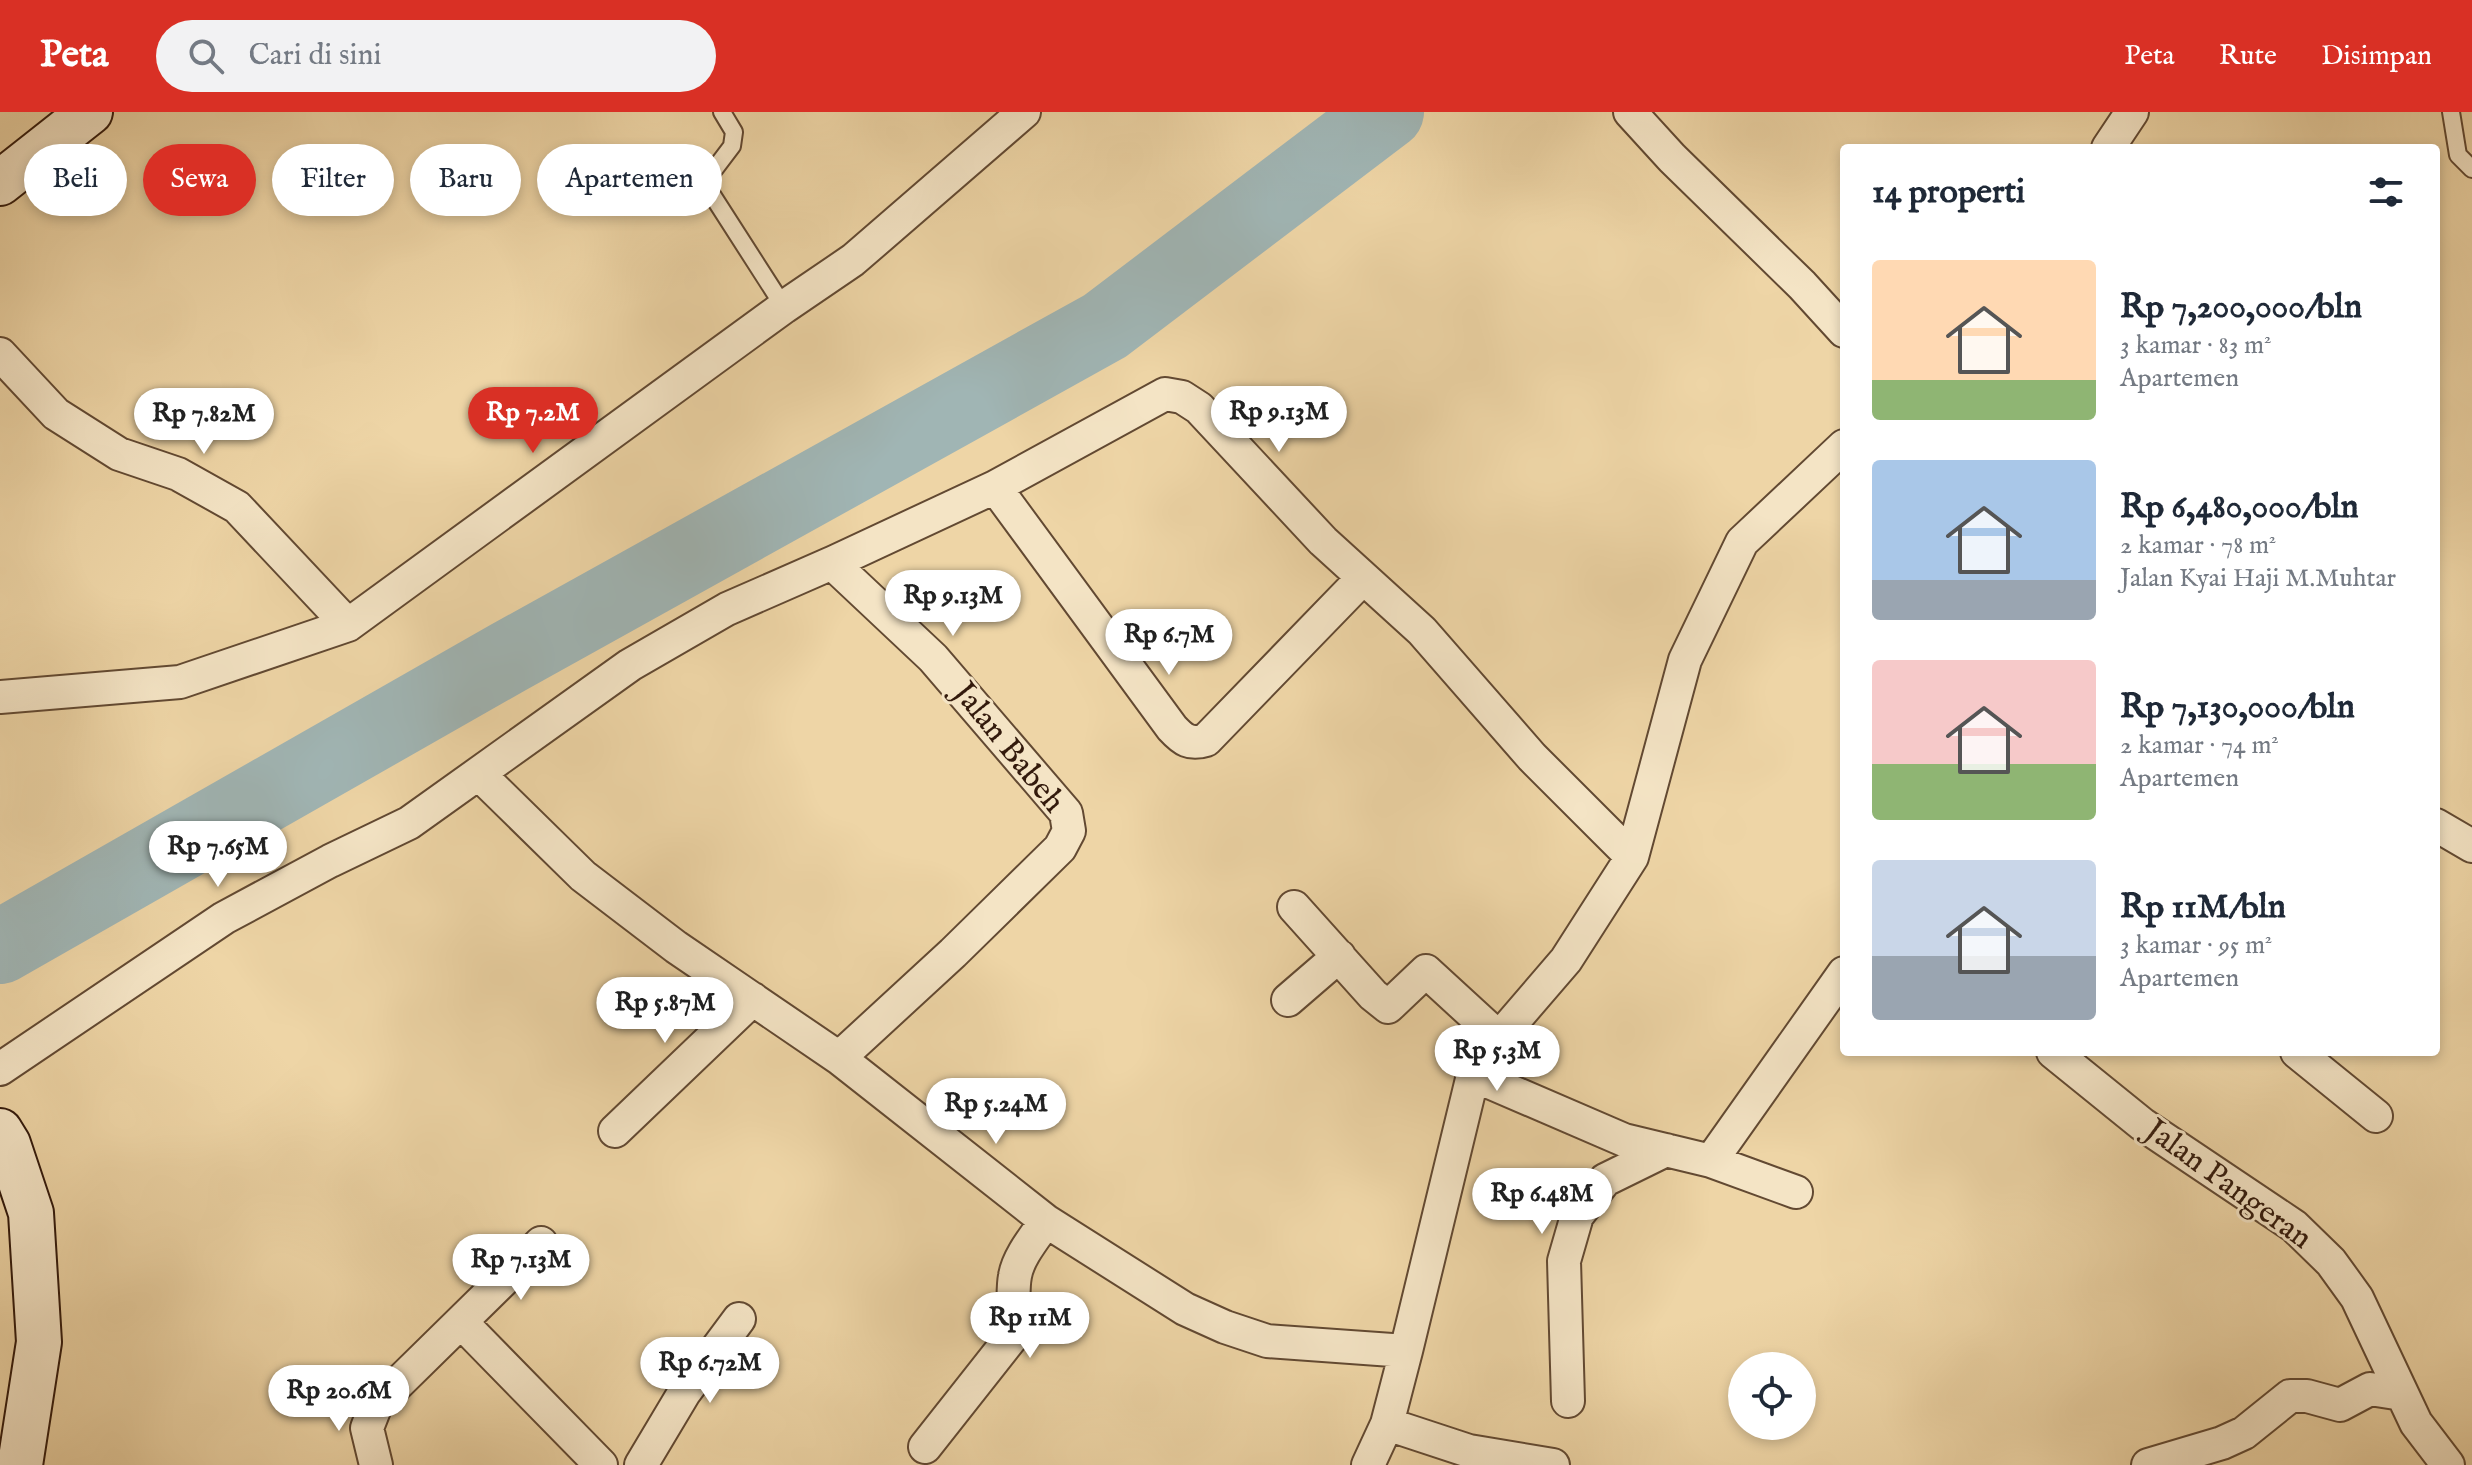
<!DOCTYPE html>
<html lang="id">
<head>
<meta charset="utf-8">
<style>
	body { margin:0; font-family:"IM FELL English",serif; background:#f2f2f3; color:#1f2937; height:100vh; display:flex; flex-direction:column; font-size:30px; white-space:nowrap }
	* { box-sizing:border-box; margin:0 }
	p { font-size:26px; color:#747a83 }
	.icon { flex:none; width:44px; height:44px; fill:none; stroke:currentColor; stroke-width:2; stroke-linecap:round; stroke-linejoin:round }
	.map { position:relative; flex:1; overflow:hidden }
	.details { position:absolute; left:1840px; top:32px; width:600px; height:912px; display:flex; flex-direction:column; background:#fff; border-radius:8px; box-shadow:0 4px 12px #0003 }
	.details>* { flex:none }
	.top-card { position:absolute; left:24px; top:32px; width:760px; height:72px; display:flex; gap:16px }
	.fabs { position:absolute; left:1728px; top:1240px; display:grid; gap:16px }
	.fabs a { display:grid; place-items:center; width:88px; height:88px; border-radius:50%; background:#fff; box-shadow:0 4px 12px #0003; font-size:40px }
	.price { position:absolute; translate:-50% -68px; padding:0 18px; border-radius:28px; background:#fff; color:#222; font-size:26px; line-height:52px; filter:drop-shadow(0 2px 4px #0008) }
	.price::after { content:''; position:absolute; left:50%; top:48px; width:24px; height:18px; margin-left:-12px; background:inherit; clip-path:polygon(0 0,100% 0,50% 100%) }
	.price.active { background:#d93025; color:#fff }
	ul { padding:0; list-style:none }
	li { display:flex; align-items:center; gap:24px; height:200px; padding:0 32px }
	li span { display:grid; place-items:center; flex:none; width:224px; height:160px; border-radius:8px; color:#555 }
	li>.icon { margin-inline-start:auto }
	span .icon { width:96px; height:96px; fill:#fffc; stroke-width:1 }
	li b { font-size:34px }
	h2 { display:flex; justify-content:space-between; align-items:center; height:96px; padding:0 32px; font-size:34px }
	.pill { padding:0 28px; border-radius:36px; background:#fff; box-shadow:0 4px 12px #0003; font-size:28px; line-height:72px }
	.pill.active { background:#d93025; color:#fff }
	header { display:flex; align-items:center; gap:48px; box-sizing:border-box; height:112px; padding:0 40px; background:#d93025; color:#fff }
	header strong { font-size:38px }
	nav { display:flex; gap:44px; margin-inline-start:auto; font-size:28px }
	.search { width:560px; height:72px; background:#f2f2f3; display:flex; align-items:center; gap:20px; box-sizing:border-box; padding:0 28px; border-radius:44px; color:#747a83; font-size:30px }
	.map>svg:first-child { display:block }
</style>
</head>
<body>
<header>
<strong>Peta</strong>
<div class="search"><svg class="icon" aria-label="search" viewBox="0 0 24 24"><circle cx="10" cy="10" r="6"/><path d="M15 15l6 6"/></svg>Cari di sini</div>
<nav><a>Peta</a><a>Rute</a><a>Disimpan</a></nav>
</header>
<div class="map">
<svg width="2472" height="1353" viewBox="0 0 2472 1353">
	<rect width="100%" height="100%" fill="#eed5a6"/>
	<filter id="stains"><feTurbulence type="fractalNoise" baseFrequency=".0025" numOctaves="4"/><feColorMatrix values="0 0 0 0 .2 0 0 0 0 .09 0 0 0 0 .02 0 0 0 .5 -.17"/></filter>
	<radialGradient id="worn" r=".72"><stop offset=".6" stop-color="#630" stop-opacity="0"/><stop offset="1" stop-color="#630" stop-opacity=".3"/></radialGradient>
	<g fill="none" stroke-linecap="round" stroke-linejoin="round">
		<path stroke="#a0b5b4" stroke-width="74" d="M0,835L509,545L1105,214L1387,0"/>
		<defs>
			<path id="lane" d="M722,0L734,20L732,34L707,67V75L784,195
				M2451,0L2458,43L2472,57"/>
			<path id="street" d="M1630,0L1672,46L1802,173L1844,219
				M2108,36L2132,0
				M0,242L56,302L119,342L178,362L237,395L348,513
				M995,375L1172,616C1183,628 1190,633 1206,628L1363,466
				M832,451L995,375L1165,282L1182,285L1199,296L1323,429L1422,519L1532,645L1632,745
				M0,585L180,570L348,513L784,195L853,148L1024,0
				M479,662L583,764L676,835L839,946L1046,1109L1185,1197L1225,1215L1267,1229L1406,1239L1387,1312L1368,1353
				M2436,713L2472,734
				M1294,795L1373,883L1388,895L1426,859L1499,926
				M1288,888L1339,844
				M2053,940L2142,1012L2294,1114L2331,1150L2357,1186L2416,1311L2448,1353
				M2297,940L2376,1004
				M0,957L224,806L330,749L409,711L630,553L727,497L832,451L933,546L1066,701L1069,719L1060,736L953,841L839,946
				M1473,963L1624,1028L1711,1049L1796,1080
				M615,1019L753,887
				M1711,1049L1844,861
				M461,1210L601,1353
				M1406,1239L1473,963L1499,926L1566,848L1632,745L1685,548L1742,430L1844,334
				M1568,1289L1564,1149L1577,1104L1605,1068L1666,1038
				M1387,1312L1469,1339L1553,1353
				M925,1335L1011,1226C1017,1205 1011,1185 1015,1164C1018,1145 1035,1125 1046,1109
				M376,1353L367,1316L376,1293L541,1131
				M641,1353L684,1281L739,1207
				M2148,1353L2222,1331L2244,1321L2290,1284H2307L2340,1293L2370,1277L2402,1282"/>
			<path id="secondary" d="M0,71L90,0
				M0,1019L8,1032L31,1101L39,1230L20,1353"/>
		</defs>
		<use href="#lane" stroke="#624932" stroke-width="20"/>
		<use href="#street" stroke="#624932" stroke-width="36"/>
		<use href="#secondary" stroke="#331a0c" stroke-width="48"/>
		<use href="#lane" stroke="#f4e4c5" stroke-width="16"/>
		<use href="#street" stroke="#f4e4c5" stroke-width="32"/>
		<use href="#secondary" stroke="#f4e4c5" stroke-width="44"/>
	</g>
	<g text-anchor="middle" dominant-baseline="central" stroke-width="6" stroke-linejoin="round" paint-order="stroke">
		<g font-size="32" fill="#331a0c" stroke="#f4e4c5">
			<text transform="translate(1008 636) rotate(51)">Jalan Babeh</text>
			<text transform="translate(2228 1073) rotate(36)">Jalan Pangeran</text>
		</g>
	</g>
	<rect width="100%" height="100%" filter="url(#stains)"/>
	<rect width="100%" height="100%" fill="url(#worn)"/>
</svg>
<div class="fabs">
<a><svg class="icon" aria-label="locate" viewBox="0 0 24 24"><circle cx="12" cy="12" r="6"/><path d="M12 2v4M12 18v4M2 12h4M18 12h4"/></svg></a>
</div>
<b class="price" style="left:1279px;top:342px">Rp 9.13M</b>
<b class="price active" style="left:533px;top:343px">Rp 7.2M</b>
<b class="price" style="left:204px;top:344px">Rp 7.82M</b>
<b class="price" style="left:953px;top:526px">Rp 9.13M</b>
<b class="price" style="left:1169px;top:565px">Rp 6.7M</b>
<b class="price" style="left:218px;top:777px">Rp 7.65M</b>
<b class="price" style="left:665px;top:933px">Rp 5.87M</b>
<b class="price" style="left:1497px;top:981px">Rp 5.3M</b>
<b class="price" style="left:996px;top:1034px">Rp 5.24M</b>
<b class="price" style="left:1542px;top:1124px">Rp 6.48M</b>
<b class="price" style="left:521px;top:1190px">Rp 7.13M</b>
<b class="price" style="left:1030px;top:1248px">Rp 11M</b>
<b class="price" style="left:710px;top:1293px">Rp 6.72M</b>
<b class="price" style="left:339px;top:1321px">Rp 20.6M</b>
<div class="top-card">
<a class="pill">Beli</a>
<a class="pill active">Sewa</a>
<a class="pill">Filter</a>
<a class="pill">Baru</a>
<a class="pill">Apartemen</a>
</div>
<section class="details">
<h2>14 properti<svg class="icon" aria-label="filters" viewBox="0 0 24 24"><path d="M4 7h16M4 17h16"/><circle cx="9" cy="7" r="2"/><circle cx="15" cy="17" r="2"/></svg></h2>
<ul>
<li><span style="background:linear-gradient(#ffd9b3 75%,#8fb573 0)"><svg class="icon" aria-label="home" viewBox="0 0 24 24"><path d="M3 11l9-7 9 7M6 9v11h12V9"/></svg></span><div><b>Rp 7,200,000/bln</b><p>3 kamar · 83 m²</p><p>Apartemen</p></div></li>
<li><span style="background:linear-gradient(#a9c7e8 75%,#9aa5b1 0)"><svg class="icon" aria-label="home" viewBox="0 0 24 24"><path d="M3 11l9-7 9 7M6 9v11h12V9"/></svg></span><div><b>Rp 6,480,000/bln</b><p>2 kamar · 78 m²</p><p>Jalan Kyai Haji M.Muhtar</p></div></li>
<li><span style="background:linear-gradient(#f6c9c9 65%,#8fb573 0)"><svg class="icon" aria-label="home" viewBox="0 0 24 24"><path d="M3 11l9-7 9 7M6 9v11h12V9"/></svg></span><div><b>Rp 7,130,000/bln</b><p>2 kamar · 74 m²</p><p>Apartemen</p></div></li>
<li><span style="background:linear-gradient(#c9d6e8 60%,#9aa5b1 0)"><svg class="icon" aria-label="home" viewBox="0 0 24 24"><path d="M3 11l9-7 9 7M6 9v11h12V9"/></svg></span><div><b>Rp 11M/bln</b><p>3 kamar · 95 m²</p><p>Apartemen</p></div></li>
</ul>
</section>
</div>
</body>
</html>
